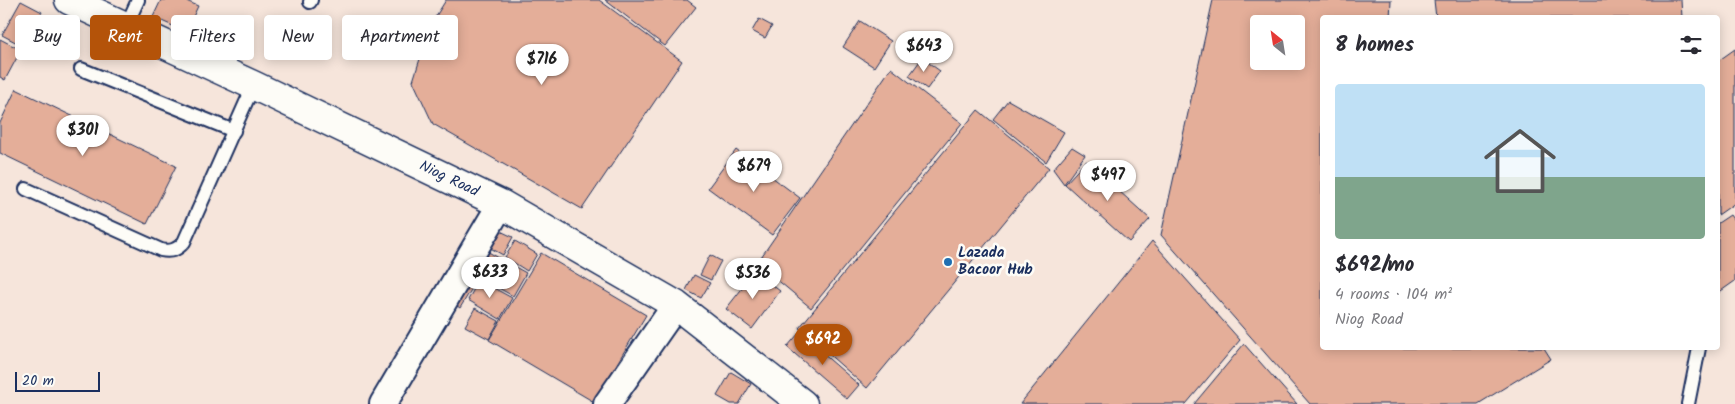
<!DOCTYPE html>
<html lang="en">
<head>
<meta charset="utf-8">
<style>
	body { margin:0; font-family:Kalam,sans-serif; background:#f7f7f7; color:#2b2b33; height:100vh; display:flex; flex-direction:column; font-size:19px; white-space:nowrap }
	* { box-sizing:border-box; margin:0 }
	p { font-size:16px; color:#7c7c81 }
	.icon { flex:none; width:28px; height:28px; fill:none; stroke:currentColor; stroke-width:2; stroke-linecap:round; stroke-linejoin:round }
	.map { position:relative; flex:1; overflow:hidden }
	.panel { position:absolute; left:1320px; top:15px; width:400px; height:335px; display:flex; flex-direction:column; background:#fff; border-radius:5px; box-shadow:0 2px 12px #0003 }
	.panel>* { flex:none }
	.guide { position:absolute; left:15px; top:15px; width:475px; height:45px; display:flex; gap:10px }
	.needle { width:32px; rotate:330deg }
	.controls { position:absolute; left:1250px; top:15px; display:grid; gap:10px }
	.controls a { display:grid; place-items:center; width:55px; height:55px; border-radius:5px; background:#fff; box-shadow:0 2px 12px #0003; font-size:25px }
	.scale { position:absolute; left:15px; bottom:12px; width:85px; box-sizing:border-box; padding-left:5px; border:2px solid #1b2f5e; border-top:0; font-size:14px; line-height:18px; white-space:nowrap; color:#1b2f5e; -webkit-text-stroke:4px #fdfcf7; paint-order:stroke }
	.price { position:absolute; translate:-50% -42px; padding:0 11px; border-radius:18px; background:#fff; color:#222; font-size:16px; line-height:32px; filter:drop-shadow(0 1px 2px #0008) }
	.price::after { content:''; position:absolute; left:50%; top:30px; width:15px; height:11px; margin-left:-8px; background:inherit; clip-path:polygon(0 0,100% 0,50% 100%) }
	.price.active { background:#b45309; color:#fff }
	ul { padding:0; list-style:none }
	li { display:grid; align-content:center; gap:10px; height:265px; padding:0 15px }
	li span { display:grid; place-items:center; height:155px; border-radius:5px; color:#555 }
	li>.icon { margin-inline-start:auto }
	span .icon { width:90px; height:90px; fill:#fffc; stroke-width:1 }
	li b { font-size:21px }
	h2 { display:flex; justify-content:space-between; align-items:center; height:60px; padding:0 15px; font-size:21px }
	.chip { padding:0 18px; border-radius:5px; background:#fff; box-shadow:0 2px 12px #0003; font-size:18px; line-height:45px }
	.chip.active { background:#b45309; color:#fff }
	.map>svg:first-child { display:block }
</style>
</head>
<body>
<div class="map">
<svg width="1735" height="404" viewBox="0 0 1735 404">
	<rect width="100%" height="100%" fill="#f6e5db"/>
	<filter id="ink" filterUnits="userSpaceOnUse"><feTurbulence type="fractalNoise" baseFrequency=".02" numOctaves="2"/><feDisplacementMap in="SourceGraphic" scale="10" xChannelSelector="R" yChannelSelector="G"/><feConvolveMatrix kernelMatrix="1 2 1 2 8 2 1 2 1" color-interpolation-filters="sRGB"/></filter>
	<g filter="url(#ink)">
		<path fill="#e4ae99" stroke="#1b2f5e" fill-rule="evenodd" d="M161,0H184L198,6L186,32L153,17Z
			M446,0H599L682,61L582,209L433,124L413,81L431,24Z
			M605,0H687L696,7L665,46Z
			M1213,0H1391L1390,18H1322V348H1544L1551,359L1478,404H1310L1161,235ZM1259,24H1296V61H1259Z
			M1434,0H1681L1682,18H1436Z
			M21,1L42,12L23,46L2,35Z
			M759,19L772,26L765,38L752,31Z
			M860,21L891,41L874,67L843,47Z
			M0,39L21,50L5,80L0,77Z
			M1735,49V203L1718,215V61Z
			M922,58L940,71L927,89L909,76Z
			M891,68L962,123L811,308L757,263Z
			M16,89L176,166L147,224L0,153V123Z
			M1008,100L1064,132L1046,162L993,119Z
			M978,110L1049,168L867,388L799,328Z
			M1072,147L1085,155L1064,184L1053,169Z
			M736,150L800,198L772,235L708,188Z
			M1086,161L1150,219L1129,242L1065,184Z
			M1730,215L1735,222V281L1718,293V223Z
			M494,228L513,237L503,255L485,245Z
			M515,241L537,254L527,271L505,257Z
			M1152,241L1240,340L1186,404H1020Z
			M483,249L526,273L513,296L470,272Z
			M541,253L646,315L594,402L489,340Z
			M710,255L721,261L711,280L700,275Z
			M755,272L780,291L752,329L726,309Z
			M469,275L477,280L460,308L453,303Z
			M694,275L710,283L701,298L686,290Z
			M479,280L512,298L500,319L468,300Z
			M475,308L499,321L489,339L465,326Z
			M799,333L859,385L847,399L787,347Z
			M1244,344L1297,404H1194Z
			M731,372L751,384L739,404H731L717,396Z"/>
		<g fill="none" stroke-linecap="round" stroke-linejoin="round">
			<defs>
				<path id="service" d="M310,2L311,0
					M126,26L138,0
					M81,69L234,131
					M26,189L161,250C171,252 177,250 184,242L247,100L255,86
					M1688,404L1699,348"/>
				<path id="minor" d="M383,404L501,204
					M607,404L676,305"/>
				<g id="tertiary">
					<path id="s1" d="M69,0L255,86L501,204L676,305L803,404"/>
				</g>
			</defs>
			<use href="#service" stroke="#1b2f5e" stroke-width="16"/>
			<use href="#minor" stroke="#1b2f5e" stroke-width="30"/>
			<use href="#tertiary" stroke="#1b2f5e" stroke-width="31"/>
			<use href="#service" stroke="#fdfcf7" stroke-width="12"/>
			<use href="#minor" stroke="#fdfcf7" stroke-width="26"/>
			<use href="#tertiary" stroke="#fdfcf7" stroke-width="28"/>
		</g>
	</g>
	<circle fill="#1f6fb2" stroke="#fdfcf7" stroke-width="2" cx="948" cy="262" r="5"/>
	<g text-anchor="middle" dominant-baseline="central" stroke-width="5" stroke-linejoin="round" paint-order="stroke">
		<g font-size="15" fill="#1b2f5e" stroke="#fdfcf7">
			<text stroke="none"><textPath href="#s1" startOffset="420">Niog Road</textPath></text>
		</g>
		<g font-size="15" font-weight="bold" fill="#1b2f5e" stroke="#fdfcf7" text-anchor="start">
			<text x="958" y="253">Lazada<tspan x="958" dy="17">Bacoor Hub</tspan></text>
		</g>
	</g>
</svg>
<div class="controls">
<a><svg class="needle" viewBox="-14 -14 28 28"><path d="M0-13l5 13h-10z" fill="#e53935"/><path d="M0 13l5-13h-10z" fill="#7c7c81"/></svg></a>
</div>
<div class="scale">20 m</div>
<b class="price" style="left:924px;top:73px">$643</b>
<b class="price" style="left:542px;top:86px">$716</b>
<b class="price" style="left:83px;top:157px">$301</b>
<b class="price" style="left:754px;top:193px">$679</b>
<b class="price" style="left:1108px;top:202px">$497</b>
<b class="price" style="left:490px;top:299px">$633</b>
<b class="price" style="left:753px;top:300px">$536</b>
<b class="price active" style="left:823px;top:366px">$692</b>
<div class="guide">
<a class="chip">Buy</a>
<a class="chip active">Rent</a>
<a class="chip">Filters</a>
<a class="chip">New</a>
<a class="chip">Apartment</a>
</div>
<section class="panel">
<h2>8 homes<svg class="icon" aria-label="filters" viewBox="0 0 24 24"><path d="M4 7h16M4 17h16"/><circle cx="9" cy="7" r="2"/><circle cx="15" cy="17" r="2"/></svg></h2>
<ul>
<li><span style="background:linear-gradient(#bfe0f5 60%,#7fa58c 0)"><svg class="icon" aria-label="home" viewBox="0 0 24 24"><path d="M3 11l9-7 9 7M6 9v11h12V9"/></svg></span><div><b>$692/mo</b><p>4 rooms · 104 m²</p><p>Niog Road</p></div></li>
</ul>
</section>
</div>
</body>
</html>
